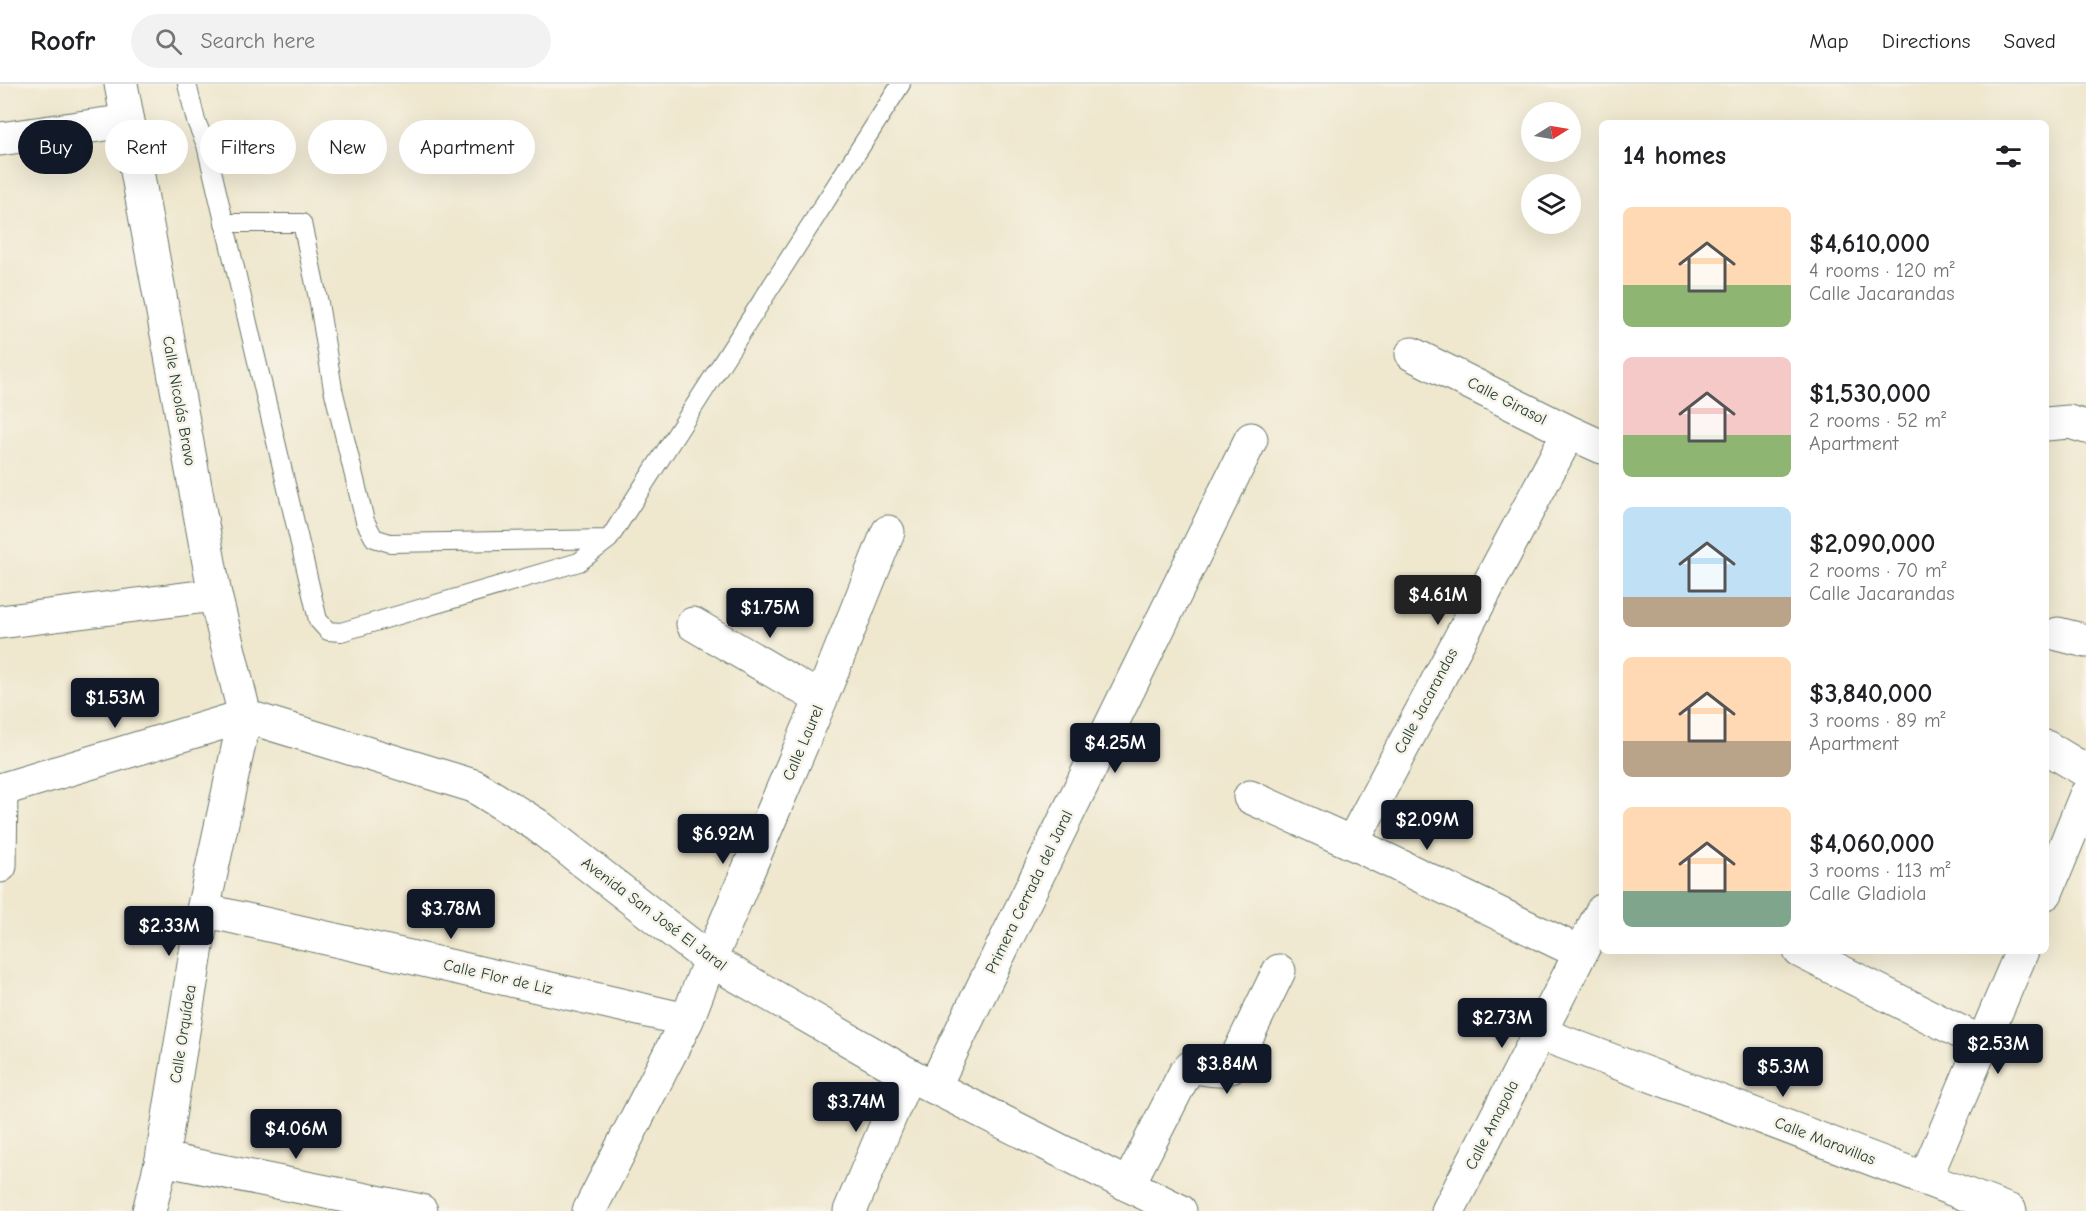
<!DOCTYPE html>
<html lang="en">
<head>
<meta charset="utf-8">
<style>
	body { margin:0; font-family:"Comic Neue",sans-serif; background:#f2f2f2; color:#202124; height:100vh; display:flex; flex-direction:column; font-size:22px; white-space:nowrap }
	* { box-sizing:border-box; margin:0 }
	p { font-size:20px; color:#757577 }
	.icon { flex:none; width:33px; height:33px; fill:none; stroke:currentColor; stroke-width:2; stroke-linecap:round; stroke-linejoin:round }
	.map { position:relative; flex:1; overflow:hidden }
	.panel { position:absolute; left:1599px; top:36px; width:450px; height:834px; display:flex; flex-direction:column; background:#fff; border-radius:9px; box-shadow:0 6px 24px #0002 }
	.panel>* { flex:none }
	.guide { position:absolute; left:18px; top:36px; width:570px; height:54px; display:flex; gap:12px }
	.needle { width:39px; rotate:79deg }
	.controls { position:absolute; left:1521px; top:18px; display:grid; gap:12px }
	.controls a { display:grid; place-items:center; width:60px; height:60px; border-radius:50%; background:#fff; box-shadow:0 6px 24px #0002; font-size:30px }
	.price { position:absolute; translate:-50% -51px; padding:0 14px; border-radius:6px; background:#111827; color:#fff; font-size:20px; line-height:39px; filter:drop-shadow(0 2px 3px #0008) }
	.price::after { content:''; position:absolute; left:50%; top:36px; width:18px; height:14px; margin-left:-9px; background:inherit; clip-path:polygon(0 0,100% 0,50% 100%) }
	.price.active { background:#222; color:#fff }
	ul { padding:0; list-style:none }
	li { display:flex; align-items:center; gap:18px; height:150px; padding:0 24px }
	li span { display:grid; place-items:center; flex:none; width:168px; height:120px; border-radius:9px; color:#555 }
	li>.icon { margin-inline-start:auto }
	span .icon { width:72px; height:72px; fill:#fffc; stroke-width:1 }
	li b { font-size:26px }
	h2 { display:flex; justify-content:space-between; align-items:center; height:72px; padding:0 24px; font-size:26px }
	.pill { padding:0 21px; border-radius:27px; background:#fff; box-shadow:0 6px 24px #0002; font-size:21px; line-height:54px }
	.pill.active { background:#111827; color:#fff }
	header { display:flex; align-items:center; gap:36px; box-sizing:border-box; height:84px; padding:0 30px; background:#fff; border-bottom:2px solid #e0e0e0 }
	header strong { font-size:28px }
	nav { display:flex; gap:33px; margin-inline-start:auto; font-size:21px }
	.search { width:420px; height:54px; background:#f2f2f2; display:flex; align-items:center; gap:15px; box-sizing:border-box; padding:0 21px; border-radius:33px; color:#757577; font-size:22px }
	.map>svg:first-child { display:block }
</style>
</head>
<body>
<header>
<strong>Roofr</strong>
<div class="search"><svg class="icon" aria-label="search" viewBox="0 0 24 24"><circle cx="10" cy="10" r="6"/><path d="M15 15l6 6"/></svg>Search here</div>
<nav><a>Map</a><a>Directions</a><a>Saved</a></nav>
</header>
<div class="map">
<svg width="2086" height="1127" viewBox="0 0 2086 1127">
	<rect width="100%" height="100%" fill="#f7f3e8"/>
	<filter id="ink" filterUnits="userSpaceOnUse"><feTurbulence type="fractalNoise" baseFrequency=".0167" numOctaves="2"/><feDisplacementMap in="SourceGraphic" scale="12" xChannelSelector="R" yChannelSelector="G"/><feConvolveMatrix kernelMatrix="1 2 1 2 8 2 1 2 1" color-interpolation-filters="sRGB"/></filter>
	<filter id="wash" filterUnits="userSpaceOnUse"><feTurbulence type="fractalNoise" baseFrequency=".008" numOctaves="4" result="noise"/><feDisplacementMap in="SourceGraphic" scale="24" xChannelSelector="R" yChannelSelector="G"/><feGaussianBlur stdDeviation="1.35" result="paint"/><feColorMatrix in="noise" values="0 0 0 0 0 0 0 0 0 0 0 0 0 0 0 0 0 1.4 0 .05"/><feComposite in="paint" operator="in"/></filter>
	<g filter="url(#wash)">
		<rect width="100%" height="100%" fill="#efe7ce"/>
	</g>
	<g filter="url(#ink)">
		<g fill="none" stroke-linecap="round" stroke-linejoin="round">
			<defs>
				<path id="service" d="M187,0L196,37L206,61L318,536L328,547L341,548L579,478L609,455L901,0
					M224,139H302L319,219L333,305L365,437L374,454L390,459L609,455"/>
				<path id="minor" d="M0,55L128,37
					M1412,270L1569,348L1602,363
					M2046,340L2069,338L2086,343
					M0,538L215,511
					M693,540L821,615
					M2058,550L2086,557
					M2046,663L2086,687
					M0,706L245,632L203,826L162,1075L149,1127
					M1250,713L1352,759L1581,869
					M1352,759L1569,348
					M0,782L1,706
					M2046,809L2086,711
					M203,826L687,936
					M1800,867L1984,960
					M1539,949L2010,1127
					M934,1003L1251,355
					M162,1075L421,1127
					M1925,1095L2022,867
					M1128,1101L1185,989L1191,983C1207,983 1218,991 1233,981L1279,887
					M589,1127L687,936L710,876L821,615L888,448
					M850,1127L908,990
					M1448,1127L1602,827"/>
				<path id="tertiary" d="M121,0L215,511L245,632L474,702L537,741L710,876L908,990L1180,1127"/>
			</defs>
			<use href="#service" stroke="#68786a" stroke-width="20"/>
			<use href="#minor" stroke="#68786a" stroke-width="35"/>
			<use href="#tertiary" stroke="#68786a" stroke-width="35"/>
			<use href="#service" stroke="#fff" stroke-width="18"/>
			<use href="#minor" stroke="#fff" stroke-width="33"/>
			<use href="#tertiary" stroke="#fff" stroke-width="33"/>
		</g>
	</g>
	<g text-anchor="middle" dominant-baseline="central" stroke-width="5" stroke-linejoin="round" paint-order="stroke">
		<g font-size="16" fill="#1f3d34" stroke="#f7f3e8">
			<text transform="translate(179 317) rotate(80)">Calle Nicolás Bravo</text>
			<text transform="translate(1507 317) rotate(27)">Calle Girasol</text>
			<text transform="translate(1426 617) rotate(-62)">Calle Jacarandas</text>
			<text transform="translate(803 659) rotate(-67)">Calle Laurel</text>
			<text transform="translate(1029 808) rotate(-64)">Primera Cerrada del Jaral</text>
			<text transform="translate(654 830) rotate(37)">Avenida San José El Jaral</text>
			<text transform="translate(498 893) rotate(13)">Calle Flor de Liz</text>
			<text transform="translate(183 950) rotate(-81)">Calle Orquídea</text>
			<text transform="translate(1492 1041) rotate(-63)">Calle Amapola</text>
			<text transform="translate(1825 1057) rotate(21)">Calle Maravillas</text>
		</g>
	</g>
</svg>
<div class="controls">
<a><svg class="needle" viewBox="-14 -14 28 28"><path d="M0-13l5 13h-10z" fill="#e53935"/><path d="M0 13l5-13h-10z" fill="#757577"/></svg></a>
<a><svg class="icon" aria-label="layers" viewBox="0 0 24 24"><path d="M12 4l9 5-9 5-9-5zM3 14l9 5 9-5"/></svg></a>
</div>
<b class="price active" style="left:1438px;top:542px">$4.61M</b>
<b class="price" style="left:770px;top:555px">$1.75M</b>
<b class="price" style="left:115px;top:645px">$1.53M</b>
<b class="price" style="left:1115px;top:690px">$4.25M</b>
<b class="price" style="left:1427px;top:767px">$2.09M</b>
<b class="price" style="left:723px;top:781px">$6.92M</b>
<b class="price" style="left:451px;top:856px">$3.78M</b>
<b class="price" style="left:169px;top:873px">$2.33M</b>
<b class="price" style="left:1502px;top:965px">$2.73M</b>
<b class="price" style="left:1998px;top:991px">$2.53M</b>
<b class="price" style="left:1227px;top:1011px">$3.84M</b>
<b class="price" style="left:1783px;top:1014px">$5.3M</b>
<b class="price" style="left:856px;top:1049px">$3.74M</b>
<b class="price" style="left:296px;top:1076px">$4.06M</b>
<div class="guide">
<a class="pill active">Buy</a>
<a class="pill">Rent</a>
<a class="pill">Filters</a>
<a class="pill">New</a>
<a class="pill">Apartment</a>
</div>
<section class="panel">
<h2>14 homes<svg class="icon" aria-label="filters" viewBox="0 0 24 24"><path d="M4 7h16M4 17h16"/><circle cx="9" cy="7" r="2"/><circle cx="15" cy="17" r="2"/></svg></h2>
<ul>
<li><span style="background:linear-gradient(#ffd9b3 65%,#8fb573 0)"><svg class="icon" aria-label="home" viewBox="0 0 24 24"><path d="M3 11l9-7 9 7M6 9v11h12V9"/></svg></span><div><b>$4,610,000</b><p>4 rooms · 120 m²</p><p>Calle Jacarandas</p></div></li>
<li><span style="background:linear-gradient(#f6c9c9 65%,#8fb573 0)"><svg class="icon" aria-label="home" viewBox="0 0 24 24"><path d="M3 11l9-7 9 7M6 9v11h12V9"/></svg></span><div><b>$1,530,000</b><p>2 rooms · 52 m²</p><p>Apartment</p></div></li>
<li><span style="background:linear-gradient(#bfe0f5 75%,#b9a48a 0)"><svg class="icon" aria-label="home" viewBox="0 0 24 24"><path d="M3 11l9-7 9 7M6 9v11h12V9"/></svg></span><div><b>$2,090,000</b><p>2 rooms · 70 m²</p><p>Calle Jacarandas</p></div></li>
<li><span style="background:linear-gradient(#ffd9b3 70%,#b9a48a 0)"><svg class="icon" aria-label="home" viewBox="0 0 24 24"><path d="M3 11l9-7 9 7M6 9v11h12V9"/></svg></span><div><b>$3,840,000</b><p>3 rooms · 89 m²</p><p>Apartment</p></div></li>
<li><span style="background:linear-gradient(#ffd9b3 70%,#7fa58c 0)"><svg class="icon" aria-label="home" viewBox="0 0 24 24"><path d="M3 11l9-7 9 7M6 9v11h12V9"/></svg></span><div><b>$4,060,000</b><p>3 rooms · 113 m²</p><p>Calle Gladiola</p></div></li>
</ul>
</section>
</div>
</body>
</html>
